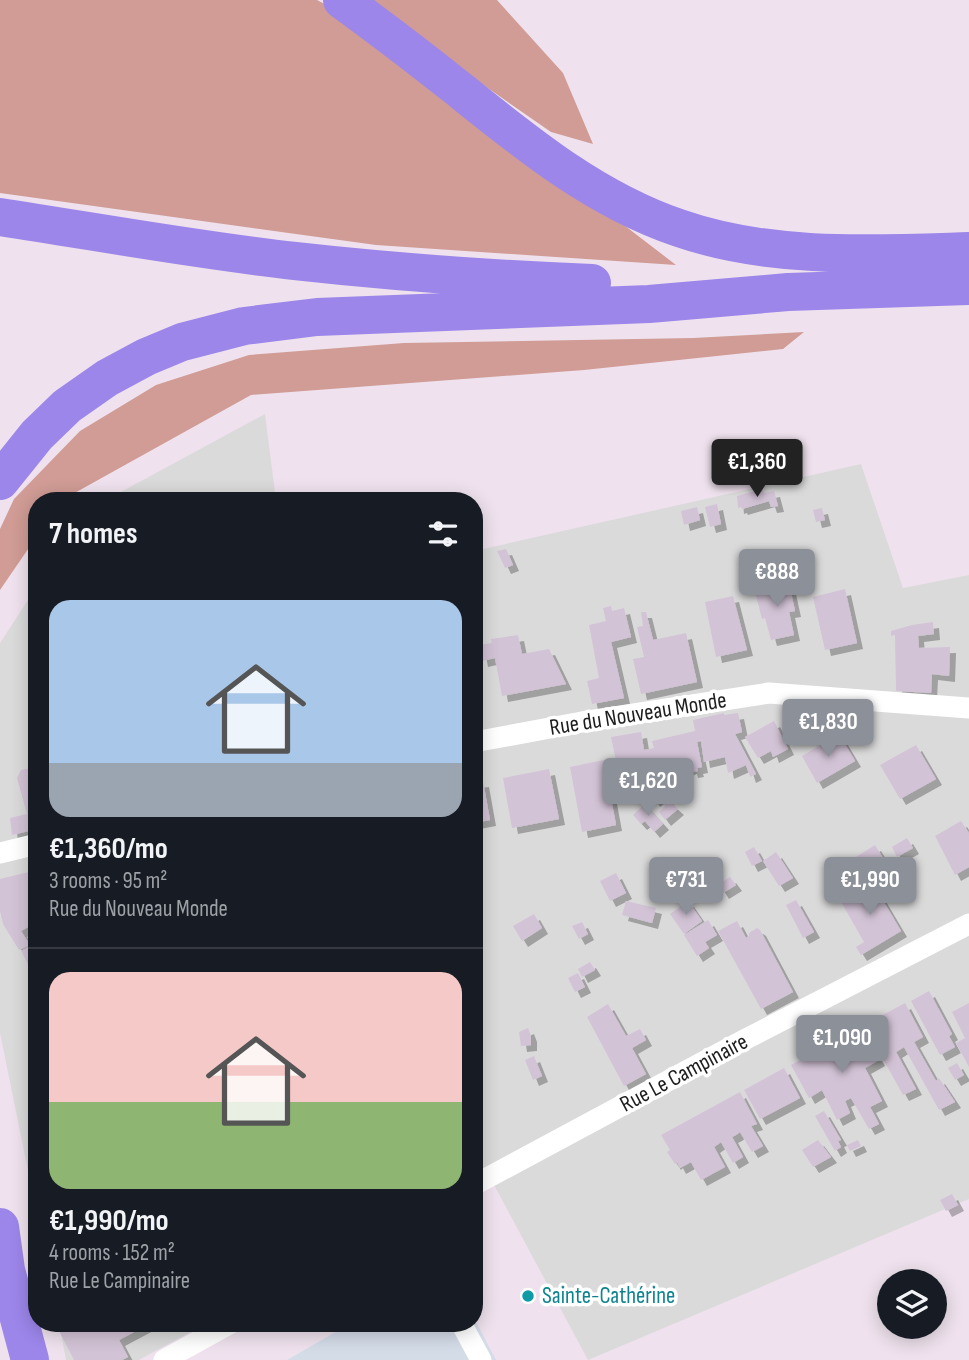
<!DOCTYPE html>
<html lang="en">
<head>
<meta charset="utf-8">
<style>
	body { margin:0; font-family:"Sofia Sans Condensed",sans-serif; background:#20242c; color:#f1f3f6; height:100vh; display:flex; flex-direction:column; font-size:26px; white-space:nowrap }
	* { box-sizing:border-box; margin:0 }
	p { font-size:23px; color:#9ea1a6 }
	.icon { flex:none; width:38px; height:38px; fill:none; stroke:currentColor; stroke-width:2; stroke-linecap:round; stroke-linejoin:round }
	.map { position:relative; flex:1; overflow:hidden }
	.panel { position:absolute; left:28px; top:492px; width:455px; height:840px; display:flex; flex-direction:column; background:#171b24; border-radius:28px; box-shadow:0 4px 18px #0003 }
	.panel>* { flex:none }
	.controls { position:absolute; left:877px; top:1269px; display:grid; gap:14px }
	.controls a { display:grid; place-items:center; width:70px; height:70px; border-radius:50%; background:#171b24; box-shadow:0 4px 18px #0003; font-size:35px }
	.price { position:absolute; translate:-50% -60px; padding:0 16px; border-radius:7px; background:#8c9099; color:#fff; font-size:23px; line-height:46px; filter:drop-shadow(0 2px 4px #0008) }
	.price::after { content:''; position:absolute; left:50%; top:42px; width:21px; height:16px; margin-left:-10px; background:inherit; clip-path:polygon(0 0,100% 0,50% 100%) }
	.price.current { background:#222; color:#fff }
	ul { padding:0; list-style:none }
	li { display:grid; align-content:center; gap:14px; height:371px; padding:0 21px }
	li+li { border-top:2px solid #363941 }
	li span { display:grid; place-items:center; height:217px; border-radius:21px; color:#555 }
	li>.icon { margin-inline-start:auto }
	span .icon { width:126px; height:126px; fill:#fffc; stroke-width:1 }
	li b { font-size:30px }
	h2 { display:flex; justify-content:space-between; align-items:center; height:84px; padding:0 21px; font-size:30px }
	.map>svg:first-child { display:block }
</style>
</head>
<body>
<div class="map">
<svg width="969" height="1360" viewBox="0 0 969 1360">
	<defs>
		<filter id="shadow"><feDropShadow dx="6" dy="6" stdDeviation="0" flood-color="#0004"/></filter>
	</defs>
	<rect width="100%" height="100%" fill="#efe2ee"/>
	<path fill="#dbdadb" d="M265,414L276,500H106Z
		M861,464L903,588L969,575V1199L588,1360L487,1172L474,1178V551Z
		M37,586V1215L0,1033V643Z
		M59,1323H207L139,1360H66Z"/>
	<path fill="#d4dce8" d="M474,1318L496,1360H287L351,1323H474Z"/>
	<path fill="#d09c95" d="M0,0H317L362,24L676,265L376,245L0,193Z
		M361,0H497L563,73L593,144L551,132Z
		M804,332L783,349L584,370L251,395L62,500H37V536L0,590V529L14,499L80,431L156,385L249,355L404,343L693,338Z"/>
	<path fill="#d3c3d6" filter="url(#shadow)" d="M762,489L764,493L774,491L778,506L771,507L769,501L742,509L741,507L738,508L737,496Z
		M717,504L721,524L710,527L705,507Z
		M697,507L700,520L684,525L681,511Z
		M822,508L825,520L816,522L813,510Z
		M506,549L513,565L505,568L497,551Z
		M788,579L795,611L789,612L794,635L771,640L765,618L762,619L755,592L769,589L768,584Z
		M845,589L857,643L825,650L813,597Z
		M733,596L747,650L716,657L705,602Z
		M611,606L612,611L624,608L631,637L611,642L624,698L592,704L587,681L599,678L589,625L606,621L603,608Z
		M641,612H646L653,640L686,633L697,682L641,694L633,659L644,657L637,627L643,626Z
		M933,622L934,634L918,636L919,648L950,647L949,676L932,674L931,693L896,691L895,635L891,636V631L912,625Z
		M518,635L522,654L549,649L566,684L502,696L495,658L482,661L479,645L492,643L491,639Z
		M724,713V715L738,713L742,732L735,734L756,774L750,777L746,765L728,773L725,757L704,762L701,741L697,742L702,767L697,768L698,771L692,772L691,768L656,780L670,802L678,809L665,820L659,812L665,806L660,797L654,801L648,791L642,795L633,781L621,784L611,737L641,732L644,750L654,748L652,741L695,731L693,720Z
		M774,721L788,749L773,757L771,751L758,758L745,737Z
		M839,734L855,761L817,783L802,756Z
		M916,745L936,779L900,799L880,765Z
		M604,760L616,825L582,832L570,767Z
		M37,767V829L12,835L10,818L27,814L17,778L21,770Z
		M549,769L559,819L512,828L503,778Z
		M483,781L490,820L474,823V782Z
		M645,804L663,824L654,832L645,821L641,824L633,815Z
		M961,821L969,833V867L955,875L935,836Z
		M907,838L913,848L897,857L892,847Z
		M875,845L886,863L867,875L856,857Z
		M754,847L762,861L752,866L745,852Z
		M776,852L793,878L779,886L763,861Z
		M37,870V922L21,931L30,945L19,950L3,924L0,911V879Z
		M616,873L626,893L610,901L600,881Z
		M730,877L736,885L723,893L718,885Z
		M872,882L901,931L861,955L856,947L864,942L840,900Z
		M796,900L814,932L803,938L786,905Z
		M626,901L656,908L652,923L622,915Z
		M688,901L702,921L684,934L670,914Z
		M534,914L542,928L522,941L513,926Z
		M708,920L717,935L705,942L709,948L697,956L684,935Z
		M737,921L746,938L749,936V933L757,928L760,930L793,992L761,1009L718,931Z
		M582,922L588,934L579,939L572,926Z
		M32,945L37,960L28,964L21,951Z
		M590,962L595,970L582,977L578,969Z
		M578,973L585,987L575,992L568,978Z
		M929,991L952,1034L949,1036L955,1047L940,1055L911,1001Z
		M905,1003L923,1037L914,1042L936,1081L939,1078L955,1102L939,1110L904,1047L896,1052L916,1089L903,1095L864,1025Z
		M969,1003V1067L956,1043L965,1038L952,1012Z
		M608,1004L626,1036L640,1029L646,1040L632,1048L646,1074L624,1086L587,1017Z
		M861,1027L879,1060L865,1068L882,1101L870,1107L879,1124L869,1129L851,1098L845,1101L850,1113L837,1120L822,1090L809,1098L791,1065Z
		M528,1028L531,1036V1045L521,1046L519,1032Z
		M534,1056L542,1076L533,1080L525,1060Z
		M957,1063L964,1075L955,1080L948,1068Z
		M784,1068L800,1098L760,1119L744,1090Z
		M740,1092L757,1124L751,1126L763,1146L752,1152L740,1132L736,1135L732,1137L743,1157L733,1163L721,1142L714,1147L725,1167L701,1180L691,1162L680,1168L677,1162L675,1164L667,1152L670,1150L661,1135Z
		M824,1111L841,1140L838,1141L841,1147L835,1151L815,1116Z
		M818,1140L831,1157L813,1167L802,1150Z
		M858,1140L861,1146L850,1151L847,1145Z
		M952,1194L958,1205L946,1211L940,1200Z
		M55,1323H151L119,1340L128,1357L122,1360H74Z"/>
	<g fill="none" stroke-linecap="round" stroke-linejoin="round">
		<path stroke="#fff" stroke-width="21" d="M474,742L582,722L769,693L969,708
			M0,853L37,844
			M474,1185L744,1040L969,924
			M461,1323L481,1360
			M164,1360L231,1323"/>
		<path stroke="#9c86ea" stroke-width="38" d="M342,0C382,29 421,59 460,90C527,144 596,200 679,228C771,260 874,254 969,251
			M0,217C98,232 196,250 295,261C393,272 493,279 592,283
			M0,481L37,435L67,406L107,378L146,357L182,342L244,326L317,317L649,304L788,292L969,286
			M0,1227L6,1270L30,1360"/>
	</g>
	<circle fill="#0f9aa8" stroke="#fff" stroke-width="2.5" cx="528" cy="1296" r="7"/>
	<g text-anchor="middle" dominant-baseline="central" stroke-width="7" stroke-linejoin="round" paint-order="stroke">
		<g font-size="23" fill="#1d1d1d" stroke="#fff">
			<text transform="translate(638 714) rotate(-9)">Rue du Nouveau Monde</text>
			<text transform="translate(684 1073) rotate(-28)">Rue Le Campinaire</text>
		</g>
		<g font-size="23" fill="#0d838f" stroke="#fff" text-anchor="start">
			<text x="542" y="1296">Sainte-Cathérine</text>
		</g>
	</g>
</svg>
<div class="controls">
<a><svg class="icon" aria-label="layers" viewBox="0 0 24 24"><path d="M12 4l9 5-9 5-9-5zM3 14l9 5 9-5"/></svg></a>
</div>
<b class="price current" style="left:757px;top:499px">€1,360</b>
<b class="price" style="left:777px;top:609px">€888</b>
<b class="price" style="left:828px;top:759px">€1,830</b>
<b class="price" style="left:648px;top:818px">€1,620</b>
<b class="price" style="left:686px;top:917px">€731</b>
<b class="price" style="left:870px;top:917px">€1,990</b>
<b class="price" style="left:842px;top:1075px">€1,090</b>
<section class="panel">
<h2>7 homes<svg class="icon" aria-label="filters" viewBox="0 0 24 24"><path d="M4 7h16M4 17h16"/><circle cx="9" cy="7" r="2"/><circle cx="15" cy="17" r="2"/></svg></h2>
<ul>
<li><span style="background:linear-gradient(#a9c7e8 75%,#9aa5b1 0)"><svg class="icon" aria-label="home" viewBox="0 0 24 24"><path d="M3 11l9-7 9 7M6 9v11h12V9"/></svg></span><div><b>€1,360/mo</b><p>3 rooms · 95 m²</p><p>Rue du Nouveau Monde</p></div></li>
<li><span style="background:linear-gradient(#f6c9c9 60%,#8fb573 0)"><svg class="icon" aria-label="home" viewBox="0 0 24 24"><path d="M3 11l9-7 9 7M6 9v11h12V9"/></svg></span><div><b>€1,990/mo</b><p>4 rooms · 152 m²</p><p>Rue Le Campinaire</p></div></li>
</ul>
</section>
</div>
</body>
</html>
